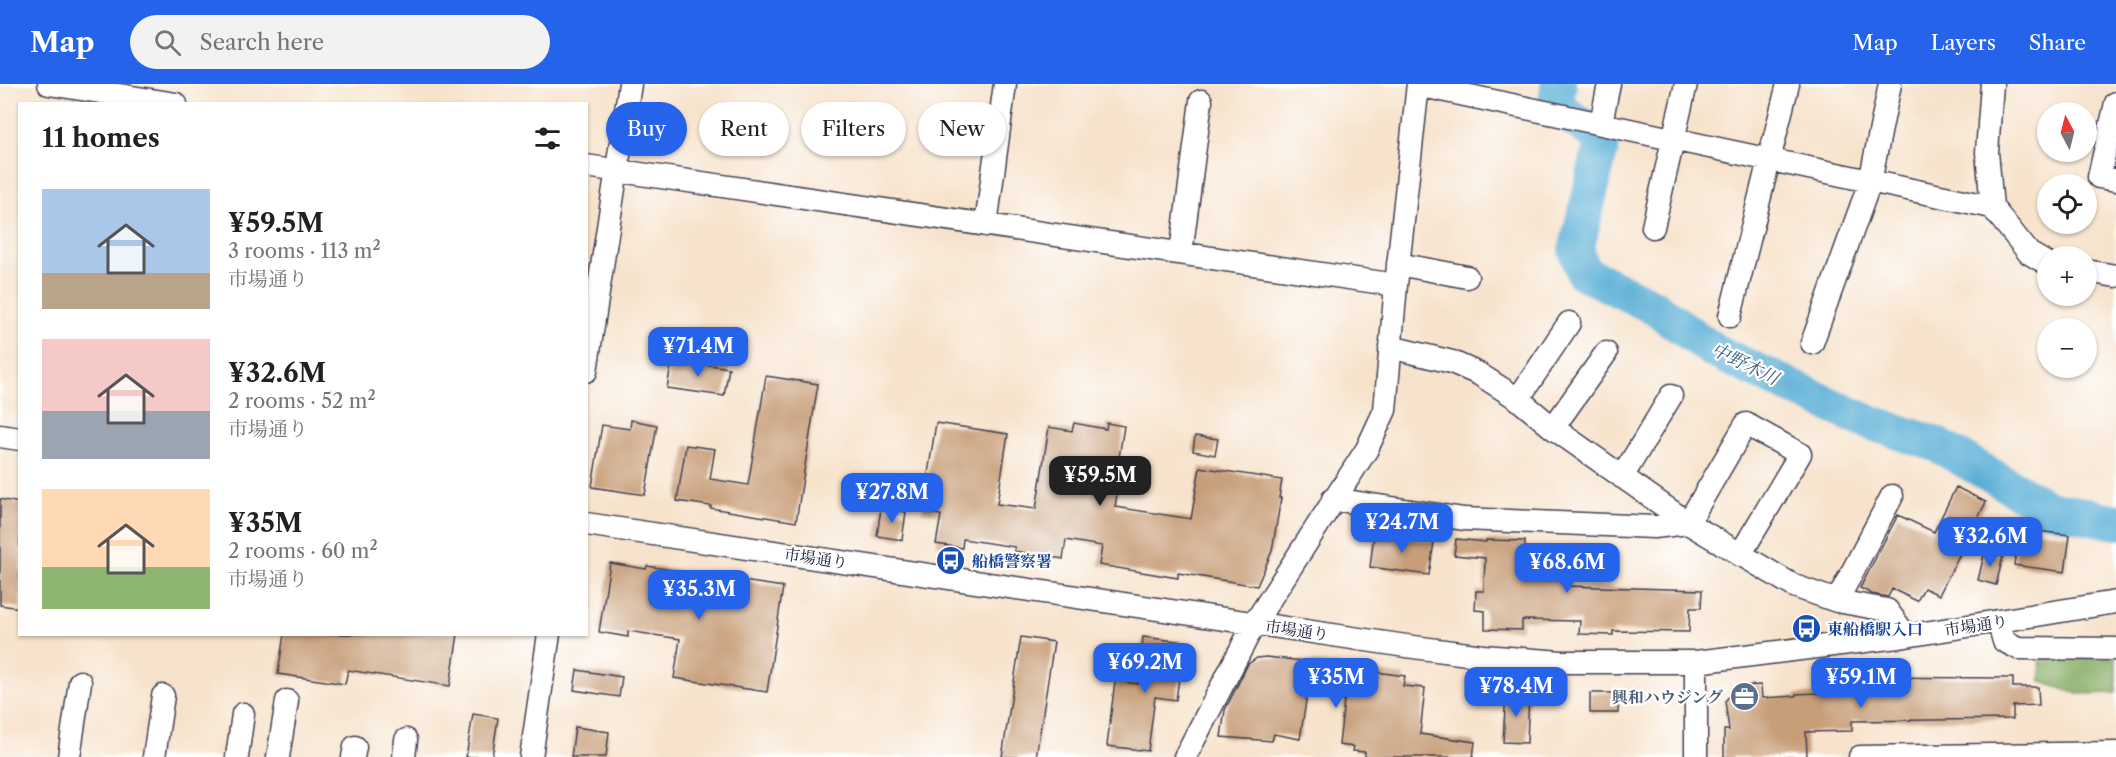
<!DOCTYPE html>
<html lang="en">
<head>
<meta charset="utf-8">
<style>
	body { margin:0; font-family:"Libre Caslon Text","Noto Serif JP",serif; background:#f2f2f2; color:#202124; height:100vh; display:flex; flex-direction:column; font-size:22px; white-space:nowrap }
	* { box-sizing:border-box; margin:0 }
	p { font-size:20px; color:#757577 }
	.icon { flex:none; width:33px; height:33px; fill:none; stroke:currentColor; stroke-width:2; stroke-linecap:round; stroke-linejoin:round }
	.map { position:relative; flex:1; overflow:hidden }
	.sheet { position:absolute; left:18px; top:18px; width:570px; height:534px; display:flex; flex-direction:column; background:#fff; border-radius:0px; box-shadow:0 2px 4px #0004 }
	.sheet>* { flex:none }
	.banner { position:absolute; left:606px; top:18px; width:570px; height:54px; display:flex; gap:12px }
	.needle { width:39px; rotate:353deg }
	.tools { position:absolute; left:2037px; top:18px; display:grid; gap:12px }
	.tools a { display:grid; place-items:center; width:60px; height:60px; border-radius:50%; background:#fff; box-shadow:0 2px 4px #0004; font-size:30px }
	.price { position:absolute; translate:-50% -51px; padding:0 14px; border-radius:12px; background:#2563eb; color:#fff; font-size:20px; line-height:39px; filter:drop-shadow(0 2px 3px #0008) }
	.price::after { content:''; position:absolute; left:50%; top:36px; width:18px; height:14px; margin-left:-9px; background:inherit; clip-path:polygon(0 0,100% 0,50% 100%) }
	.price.active { background:#222; color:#fff }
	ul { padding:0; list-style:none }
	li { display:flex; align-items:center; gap:18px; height:150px; padding:0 24px }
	li span { display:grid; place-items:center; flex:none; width:168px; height:120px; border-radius:0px; color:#555 }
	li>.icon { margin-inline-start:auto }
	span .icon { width:72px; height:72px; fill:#fffc; stroke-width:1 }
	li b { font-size:26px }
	h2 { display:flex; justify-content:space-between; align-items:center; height:72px; padding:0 24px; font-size:26px }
	.tag { padding:0 21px; border-radius:27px; background:#fff; box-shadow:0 2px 4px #0004; font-size:21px; line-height:54px }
	.tag.active { background:#2563eb; color:#fff }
	header { display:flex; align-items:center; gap:36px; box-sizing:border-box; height:84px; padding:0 30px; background:#2563eb; color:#fff }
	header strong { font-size:28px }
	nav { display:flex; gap:33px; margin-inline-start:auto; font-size:21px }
	.search { width:420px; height:54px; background:#f2f2f2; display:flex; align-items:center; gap:15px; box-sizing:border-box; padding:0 21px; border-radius:33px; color:#757577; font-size:22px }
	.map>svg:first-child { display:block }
</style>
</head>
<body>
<header>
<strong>Map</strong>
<div class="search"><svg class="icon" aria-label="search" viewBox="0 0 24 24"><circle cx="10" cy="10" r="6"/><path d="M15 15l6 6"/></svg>Search here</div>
<nav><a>Map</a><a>Layers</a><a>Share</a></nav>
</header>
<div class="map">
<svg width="2116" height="673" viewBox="0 0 2116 673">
	<rect width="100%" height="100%" fill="#fff"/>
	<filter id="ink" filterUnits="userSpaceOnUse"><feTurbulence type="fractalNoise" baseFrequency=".0167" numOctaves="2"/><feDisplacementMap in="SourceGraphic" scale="12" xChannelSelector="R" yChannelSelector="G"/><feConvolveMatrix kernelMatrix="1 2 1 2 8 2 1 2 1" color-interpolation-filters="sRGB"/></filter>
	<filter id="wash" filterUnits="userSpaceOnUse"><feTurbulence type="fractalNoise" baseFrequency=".008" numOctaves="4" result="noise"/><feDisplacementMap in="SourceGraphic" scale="24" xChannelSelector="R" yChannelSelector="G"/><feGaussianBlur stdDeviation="1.35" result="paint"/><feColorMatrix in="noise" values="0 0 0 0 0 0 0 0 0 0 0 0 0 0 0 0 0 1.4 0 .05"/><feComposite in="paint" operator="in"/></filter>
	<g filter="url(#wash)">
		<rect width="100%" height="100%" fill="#f7e3cc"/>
		<path fill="#84aa60" stroke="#53664e" stroke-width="1.5" d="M2040,573H2116V609L2078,610L2041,598Z"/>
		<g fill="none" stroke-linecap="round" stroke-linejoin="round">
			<path stroke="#59aed5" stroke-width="36" d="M1559,0L1555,22L1603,55L1576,166L1584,189L1654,223L1714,267L1863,336L1938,361L2048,424L2116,438"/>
		</g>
		<g id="blocks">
			<path fill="#c79e78" d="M672,275L729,284L724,312L667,304Z
				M766,292L818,300L796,438L710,424L711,422L677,417L686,361L715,365L710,395L748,401Z
				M631,336L657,341L645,411L592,403L602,341L630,345Z
				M936,339L1008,350L997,420L1036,425L1049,343L1072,347L1074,339L1106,345L1107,339L1124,342L1118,380H1122L1115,423L1191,435L1200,383L1282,396L1279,414H1281L1272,467L1257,502L1178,489V494L1099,481L1102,462L1066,456L1063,475L1014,467L1015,463L963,455L962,464L936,460L941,431L922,428Z
				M1195,352L1218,355L1215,371L1193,367Z
				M1956,403L1986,418L1939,511L1924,504L1917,517L1892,505L1888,513L1872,510L1860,504L1898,431L1934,448Z
				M0,415L20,419V524L0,521Z
				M881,424L906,428L902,456L877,452Z
				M2019,445L2070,451L2065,488L2014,481Z
				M1374,450L1434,458L1429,491L1370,483Z
				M1456,455L1486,458V456L1525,457V464H1565V502L1702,506L1701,524H1690L1689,548L1613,547V551L1579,550L1580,537L1522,536V546L1485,545V527L1475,526L1476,507H1484L1485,474L1454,471Z
				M1985,467L2003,473L1996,501L1978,496Z
				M610,479L646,485L647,482L783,503L767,608L674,594L680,555L628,547V553L599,548Z
				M284,550H458L450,602L348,586L345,600L278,590Z
				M1021,553L1054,558L1036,673H1002Z
				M1143,553L1184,558L1176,616L1155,613L1148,667L1107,662L1115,597L1138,600Z
				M1266,573L1340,581V583L1405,592L1403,602L1425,604L1420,650L1475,658L1473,673H1365V668L1353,667L1354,663L1339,661L1344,616L1307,611L1300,655L1274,650L1272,657L1221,653L1225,626L1248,580L1257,574Z
				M577,586L622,593L619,613L574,606Z
				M1820,593L2013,594V603H2038L2039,621L2013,622V635L1852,637V647L1806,648L1807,673H1724V646H1729L1725,617L1739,602L1761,601L1762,614L1796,612V610L1820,609Z
				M1506,608L1529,609L1527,659L1503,658Z
				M1590,609H1619L1618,629H1590Z
				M473,630L498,634L492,673H466Z
				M575,643L609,648L606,673H571Z"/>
		</g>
	</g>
	<g filter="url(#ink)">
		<use href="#blocks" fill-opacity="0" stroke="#423f51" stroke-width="1.5"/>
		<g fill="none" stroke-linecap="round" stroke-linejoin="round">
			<defs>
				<path id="minor" d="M49,0L176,20
					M1992,0L1987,68L1992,123L2029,169L2048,180
					M1418,1L1992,123
					M2116,19L2099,93L2116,96
					M1601,39L1609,0
					M586,82L1396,201
					M986,141L1005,0
					M1653,143L1686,0
					M1181,169L1201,17
					M1398,180L1467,193
					M2086,187L2116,192
					M1730,232L1788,0
					M1812,259L1870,98L1890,0
					M1390,263L1452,278L1479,290L1518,315L1553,344L1688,439L1794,502L1837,517L1887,526L1906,552
					M586,287L630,0
					M1518,315L1569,239
					M1553,344L1606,269
					M0,352L20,355
					M1622,393L1671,312
					M1333,415L1464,435L1654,443L1688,439L1746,340L1800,370L1740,471
					M586,440L1406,562L1483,572L1561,578H1696L1906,552L2116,518
					M1837,517L1892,412
					M1998,537L2004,557L2018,564L2116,565
					M69,673L80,598
					M154,673L163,612
					M237,673L243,630
					M278,673L287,617
					M353,673L355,663
					M404,673L406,656
					M531,673L549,550
					M1185,673L1254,540L1367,365L1385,326L1396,201L1418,0
					M1696,673V578
					M1860,673L2116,669"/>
			</defs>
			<use href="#minor" stroke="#423f51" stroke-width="25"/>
			<use href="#minor" stroke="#fff" stroke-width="22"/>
		</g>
	</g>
	<defs>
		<symbol id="bus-disc" viewBox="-11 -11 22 22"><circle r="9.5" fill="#1a4fb4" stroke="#fff"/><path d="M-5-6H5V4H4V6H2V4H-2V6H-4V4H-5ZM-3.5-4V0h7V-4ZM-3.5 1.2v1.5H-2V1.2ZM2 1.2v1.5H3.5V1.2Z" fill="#fff"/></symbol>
		<symbol id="office-disc" viewBox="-11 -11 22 22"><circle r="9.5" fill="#5c6f8a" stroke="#fff"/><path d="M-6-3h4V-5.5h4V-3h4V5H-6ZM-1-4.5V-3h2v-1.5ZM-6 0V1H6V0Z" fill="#fff"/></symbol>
	</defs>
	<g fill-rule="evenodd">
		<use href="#bus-disc" x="934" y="460" width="33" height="33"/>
		<use href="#bus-disc" x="1790" y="528" width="33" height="33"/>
		<use href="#office-disc" x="1728" y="596" width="33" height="33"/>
	</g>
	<g text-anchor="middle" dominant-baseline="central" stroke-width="4.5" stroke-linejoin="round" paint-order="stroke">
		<g font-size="16" fill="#22223b" stroke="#fff">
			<text transform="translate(816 474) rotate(8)">市場通り</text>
			<text transform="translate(1976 541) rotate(-9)">市場通り</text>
			<text transform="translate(1297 546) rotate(8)">市場通り</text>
		</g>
		<g font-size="16" font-weight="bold" fill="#164399" stroke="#fff" text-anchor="start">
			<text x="972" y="477">船橋警察署</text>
			<text x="1827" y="545">東船橋駅入口</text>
		</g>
		<g font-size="16" font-weight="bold" fill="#4e5e75" stroke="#fff" text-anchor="end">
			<text x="1723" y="613">興和ハウジング</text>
		</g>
		<g font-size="18" font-style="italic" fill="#3b6180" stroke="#fff">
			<text transform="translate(1745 280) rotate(26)">中野木川</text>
		</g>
	</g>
</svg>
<div class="tools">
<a><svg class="needle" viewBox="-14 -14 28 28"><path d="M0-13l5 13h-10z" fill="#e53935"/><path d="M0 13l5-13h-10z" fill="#757577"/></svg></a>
<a><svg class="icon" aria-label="locate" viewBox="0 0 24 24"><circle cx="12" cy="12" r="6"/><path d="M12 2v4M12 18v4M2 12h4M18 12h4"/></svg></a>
<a>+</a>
<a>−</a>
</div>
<b class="price" style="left:698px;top:294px">¥71.4M</b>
<b class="price active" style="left:1100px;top:423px">¥59.5M</b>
<b class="price" style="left:892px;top:440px">¥27.8M</b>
<b class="price" style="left:1402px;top:470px">¥24.7M</b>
<b class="price" style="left:1990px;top:484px">¥32.6M</b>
<b class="price" style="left:1567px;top:510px">¥68.6M</b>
<b class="price" style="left:699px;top:537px">¥35.3M</b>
<b class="price" style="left:1145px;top:610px">¥69.2M</b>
<b class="price" style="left:1336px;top:625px">¥35M</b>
<b class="price" style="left:1861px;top:625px">¥59.1M</b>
<b class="price" style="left:1516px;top:634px">¥78.4M</b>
<div class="banner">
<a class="tag active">Buy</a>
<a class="tag">Rent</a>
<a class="tag">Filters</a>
<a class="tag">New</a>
</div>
<section class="sheet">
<h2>11 homes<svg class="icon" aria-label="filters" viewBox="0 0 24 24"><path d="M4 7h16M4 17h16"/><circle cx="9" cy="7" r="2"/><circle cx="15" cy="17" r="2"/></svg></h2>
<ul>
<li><span style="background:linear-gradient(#a9c7e8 70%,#b9a48a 0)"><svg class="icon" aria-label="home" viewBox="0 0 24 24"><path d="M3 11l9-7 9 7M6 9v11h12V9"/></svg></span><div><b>¥59.5M</b><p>3 rooms · 113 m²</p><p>市場通り</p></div></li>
<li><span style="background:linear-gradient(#f6c9c9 60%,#9aa5b1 0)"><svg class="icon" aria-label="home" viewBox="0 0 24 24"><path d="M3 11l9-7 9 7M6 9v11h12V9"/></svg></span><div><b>¥32.6M</b><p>2 rooms · 52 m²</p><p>市場通り</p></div></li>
<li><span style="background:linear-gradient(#ffd9b3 65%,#8fb573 0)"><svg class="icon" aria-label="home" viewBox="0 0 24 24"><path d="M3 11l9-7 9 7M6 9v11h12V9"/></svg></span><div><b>¥35M</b><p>2 rooms · 60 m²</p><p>市場通り</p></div></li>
</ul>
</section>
</div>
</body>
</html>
